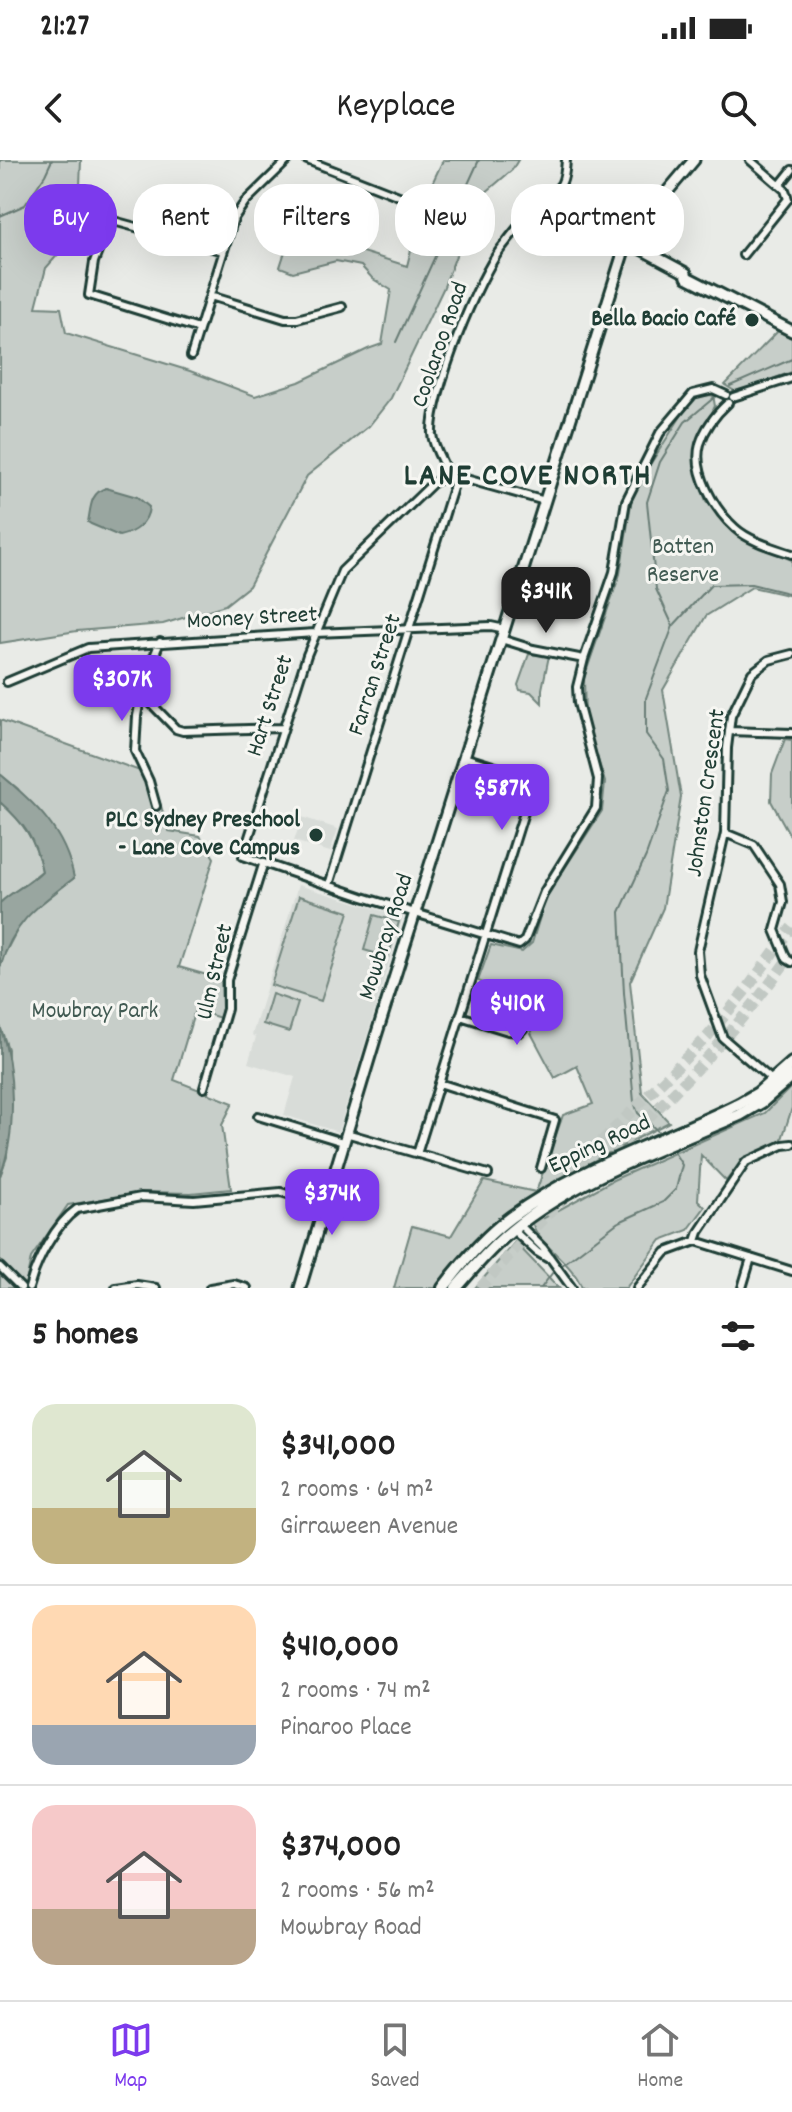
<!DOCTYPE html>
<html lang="en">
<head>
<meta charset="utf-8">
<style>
	body { margin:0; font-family:Dekko,sans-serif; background:#f2f2f2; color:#222; height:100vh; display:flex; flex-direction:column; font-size:30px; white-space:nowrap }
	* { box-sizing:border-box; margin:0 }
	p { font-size:26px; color:#767676 }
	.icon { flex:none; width:44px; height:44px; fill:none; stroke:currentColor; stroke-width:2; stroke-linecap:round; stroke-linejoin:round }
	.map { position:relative; height:1128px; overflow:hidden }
	.panel { display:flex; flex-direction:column; background:#fff; flex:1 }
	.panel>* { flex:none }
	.guide { position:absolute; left:24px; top:24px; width:744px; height:72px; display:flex; gap:16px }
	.price { position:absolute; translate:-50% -68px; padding:0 18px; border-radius:16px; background:#7c3aed; color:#fff; font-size:26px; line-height:52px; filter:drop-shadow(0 2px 4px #0008) }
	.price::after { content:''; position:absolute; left:50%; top:48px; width:24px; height:18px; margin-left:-12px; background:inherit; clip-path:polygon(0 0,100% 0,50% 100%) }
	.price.active { background:#222; color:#fff }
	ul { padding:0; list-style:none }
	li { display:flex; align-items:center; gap:24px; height:200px; padding:0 32px }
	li+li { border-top:2px solid #e0e0e0 }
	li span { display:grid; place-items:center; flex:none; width:224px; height:160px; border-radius:24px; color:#555 }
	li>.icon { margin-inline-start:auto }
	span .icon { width:96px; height:96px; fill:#fffc; stroke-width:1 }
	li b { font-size:34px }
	h2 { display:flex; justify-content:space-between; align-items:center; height:96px; padding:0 32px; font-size:34px }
	.pill { padding:0 28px; border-radius:32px; background:#fff; box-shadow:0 8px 32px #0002; font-size:28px; line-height:72px }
	.pill.active { background:#7c3aed; color:#fff }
	.status { display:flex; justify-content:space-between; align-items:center; height:56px; padding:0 40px; background:#fff; direction:ltr }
	.status svg { height:22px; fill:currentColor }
	header { display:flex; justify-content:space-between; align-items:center; height:104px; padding:0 32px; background:#fff; font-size:36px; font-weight:600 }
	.menu { display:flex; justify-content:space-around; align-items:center; height:112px; border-top:2px solid #e0e0e0; background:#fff; font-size:22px; color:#767676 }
	.menu a { display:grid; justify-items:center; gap:4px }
	.menu .active { color:#7c3aed }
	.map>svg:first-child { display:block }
</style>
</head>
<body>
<div class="status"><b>21:27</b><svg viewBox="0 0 49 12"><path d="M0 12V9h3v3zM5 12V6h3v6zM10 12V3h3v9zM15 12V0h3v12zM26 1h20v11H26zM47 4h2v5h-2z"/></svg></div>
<header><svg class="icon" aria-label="back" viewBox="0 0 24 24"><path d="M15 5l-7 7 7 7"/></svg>Keyplace<svg class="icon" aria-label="search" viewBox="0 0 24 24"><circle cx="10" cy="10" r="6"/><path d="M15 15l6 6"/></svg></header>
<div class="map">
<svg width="792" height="1128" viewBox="0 0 792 1128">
	<rect width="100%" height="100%" fill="#e9ebe7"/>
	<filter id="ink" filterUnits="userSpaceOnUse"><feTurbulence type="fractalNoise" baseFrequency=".0125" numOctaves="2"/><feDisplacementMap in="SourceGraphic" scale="16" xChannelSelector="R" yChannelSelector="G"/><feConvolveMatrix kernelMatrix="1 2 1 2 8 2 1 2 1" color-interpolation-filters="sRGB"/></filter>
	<g filter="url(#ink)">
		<path fill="#d8dcd8" d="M302,657L338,669L330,692L294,681Z
			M298,725L403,757L338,972L284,955L295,917L248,903L256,877L252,875Z"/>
		<path fill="#c7cec9" stroke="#73867e" stroke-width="2" d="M0,0H81L80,26L69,53L76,63L68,83L46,108L36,147L61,148L66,173L190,211L255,236L299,222L368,189L382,184L391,130L373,119L361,106L336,101L293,112L280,107L292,70L407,106L422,45L443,0H518L512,10L478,39L443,129L391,238L369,266L307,316L249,426L225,445L163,464L77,471L0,483Z
			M778,171L792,178V212L736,232L725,225Z
			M713,235L715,246L702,275L696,313L706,341L743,380L792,400V436L752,427L706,456L663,530L681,637L663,748L630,822L642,933L669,962C580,1009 498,1041 438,1128H394L412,1066L451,1076L484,1021L536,1032L563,955L593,944L577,906L555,918L531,873L548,839L546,828L534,825L531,828L529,840L478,821L491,785L522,792L532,783L546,737L602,651L605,622L585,558L584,518L620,414L633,331L694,236Z
			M529,494L549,496L542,529V543L531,532L520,530L518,525Z
			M0,560L151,615L169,671L200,676L214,698L179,807L221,819L222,848L220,858L195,850L174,920L233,943L222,965L231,1029L191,1033L146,1032L68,1045L31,1098L25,1128H0V1016L7,997L8,889L0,866V808L4,795L24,757L74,718L18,629L0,614Z
			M785,579L792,580V679L771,641L772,614Z
			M0,642C25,664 35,679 42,711L0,743Z
			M299,736L349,752L321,841L271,825Z
			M374,755L399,762L388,797L364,790Z
			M272,834L298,843L289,872L263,864Z
			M792,926V948L781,982L743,999L726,1021L701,995L698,1040L705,1047L688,1070L661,1080L626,1128H582C573,1102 536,1083 533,1064L613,1020L765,953Z
			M515,1082L557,1126L559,1128H475Z"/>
		<path fill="#99a6a0" stroke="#687c75" stroke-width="2" d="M106,328L137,337L149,347C148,363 134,373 119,376L91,364L88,362C91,347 90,333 106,328Z
			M0,614C35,643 65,671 74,718C37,746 13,762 0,808V743C13,730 30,724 42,711C35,679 25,664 0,642Z
			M0,866C15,909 17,973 0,1016Z"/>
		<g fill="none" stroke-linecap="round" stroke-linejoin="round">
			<path stroke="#687c75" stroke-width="2" d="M0,56L25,45L45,15L52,0
				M396,182L479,0
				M730,226L792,199
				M673,466L711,425L751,424L792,434
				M661,974L638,953L634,942L624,833L620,752L646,696L669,631L664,599L646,574V538L673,466L656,429L647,342L660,302L685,262L716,236
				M541,1128L553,1112L617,1063L663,1042L676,1029L682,1005L672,989"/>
			<path stroke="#c1c8c3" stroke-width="11" stroke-dasharray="11 5.5" stroke-linecap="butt" d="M599,1005C669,939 737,872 792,793
				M554,1028L707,877L746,830L792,767
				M480,1128L539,1063L569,1033"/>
			<defs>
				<path id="minor" d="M307,0L422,45
					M780,25L792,10
					M552,37L628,82
					M743,95L788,39L785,30L750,0
					M210,136L285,159H297L342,147
					M199,169L89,135L94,102L110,60L223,91
					M191,196L234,58L245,42L288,0
					M733,237L792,218
					M728,243C716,254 705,268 700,284C692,312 715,350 735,368C749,381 774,388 792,394
					M448,314L432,324L342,411L307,495L243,696L363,737L519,785L525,780L544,732L596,648L598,619L578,543L577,527L584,499L614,412L626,341L660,273L693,234L713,229L726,235
					M448,314C443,302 433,287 432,274C430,236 478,116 503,86C514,72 526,56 539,44C559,26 564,31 566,0
					M448,314L545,341
					M501,479L533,489L584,499
					M7,522L88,488L315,473L491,466L505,469
					M141,533L176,569L183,571L282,568
					M729,571L792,573
					M156,646L149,621L135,591L137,556L143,523L160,482
					M725,673L754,685L780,724L783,742L775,770L787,799L792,802
					M329,725L457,315
					M460,856L508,871L520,872L528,863L539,834
					M773,921L723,878L700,815L698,791L725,673L727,588L731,556L752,513L769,500L792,494
					M439,923L555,960L541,1008
					M204,928L227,849V820L263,705
					M258,956L343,982
					M346,973L488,1014
					M417,994L531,630L530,620L524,616L464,597
					M520,1065L543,1088L572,1128
					M513,1070L537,1092L547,1098
					M696,1081L792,1111
					M0,1107L21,1128
					M29,1128C36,1102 55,1064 77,1049L141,1037L194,1040L281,1032L324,1045
					M116,1128L137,1125L156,1128
					M210,1128L234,1124L247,1128
					M637,1128L666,1092L696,1081L699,1072L746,1002L783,985L792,984
					M742,1128L751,1098"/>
				<path id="secondary" d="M628,82L686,113L687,117L792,171
					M300,1128L376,876L624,90L634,71L694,0"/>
				<path id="primary" d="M443,1128C462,1103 485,1076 511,1057C581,1006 663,982 739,944L758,933L792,903
					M456,1128C471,1111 485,1094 502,1079C562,1023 665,987 740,955L762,942L792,916"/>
			</defs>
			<use href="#minor" stroke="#1f3d34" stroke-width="12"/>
			<use href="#secondary" stroke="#1f3d34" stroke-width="15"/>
			<use href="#primary" stroke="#1f3d34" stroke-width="16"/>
			<use href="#minor" stroke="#f6f6f2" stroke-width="6"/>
			<use href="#secondary" stroke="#f6f6f2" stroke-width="9"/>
			<use href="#primary" stroke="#f6f6f2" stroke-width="10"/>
		</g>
	</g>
	<g fill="#1f3d34" stroke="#f6f6f2" stroke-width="3">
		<circle cx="752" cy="160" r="8"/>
		<circle cx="316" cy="675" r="8"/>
	</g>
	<g text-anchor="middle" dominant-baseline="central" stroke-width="6" stroke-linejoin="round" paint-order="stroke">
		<g font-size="24" font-weight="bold" fill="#1f3d34" stroke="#f6f6f2" text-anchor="end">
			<text x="736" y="160">Bella Bacio Café</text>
			<text x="300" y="661">PLC Sydney Preschool<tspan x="300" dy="28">- Lane Cove Campus</tspan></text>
		</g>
		<g font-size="24" fill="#1f3d34" stroke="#f6f6f2">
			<text transform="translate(441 185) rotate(-71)">Coolaroo Road</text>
			<text transform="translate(252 459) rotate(-3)">Mooney Street</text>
			<text transform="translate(376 515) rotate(-72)">Farran Street</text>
			<text transform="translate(271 546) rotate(-72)">Hart Street</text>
			<text transform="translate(707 633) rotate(-82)">Johnston Crescent</text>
			<text transform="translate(387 777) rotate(-72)">Mowbray Road</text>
			<text transform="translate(216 812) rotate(-77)">Ulm Street</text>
			<text transform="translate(600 985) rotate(-25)">Epping Road</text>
		</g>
		<g font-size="24" fill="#415a52" stroke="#f6f6f2">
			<text x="683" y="388">Batten<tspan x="683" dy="28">Reserve</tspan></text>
			<text x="95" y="852">Mowbray Park</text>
		</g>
		<g font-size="32" font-weight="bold" letter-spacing="2" fill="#1f3d34" stroke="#f6f6f2">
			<text x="528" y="318">LANE COVE NORTH</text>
		</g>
	</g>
</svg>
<b class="price active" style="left:546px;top:475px">$341K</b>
<b class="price" style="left:122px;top:563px">$307K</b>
<b class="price" style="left:502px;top:672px">$587K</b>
<b class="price" style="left:517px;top:887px">$410K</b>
<b class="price" style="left:332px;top:1077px">$374K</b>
<div class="guide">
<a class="pill active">Buy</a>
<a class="pill">Rent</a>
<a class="pill">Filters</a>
<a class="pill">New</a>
<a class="pill">Apartment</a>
</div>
</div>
<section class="panel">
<h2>5 homes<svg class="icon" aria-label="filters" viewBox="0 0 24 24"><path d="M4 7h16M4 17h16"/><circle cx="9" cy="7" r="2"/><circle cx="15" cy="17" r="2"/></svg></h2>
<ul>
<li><span style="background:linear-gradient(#dfe7d0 65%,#c2b280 0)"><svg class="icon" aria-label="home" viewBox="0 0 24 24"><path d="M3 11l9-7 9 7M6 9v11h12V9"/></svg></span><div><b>$341,000</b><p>2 rooms · 64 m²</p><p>Girraween Avenue</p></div></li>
<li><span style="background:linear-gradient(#ffd9b3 75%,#9aa5b1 0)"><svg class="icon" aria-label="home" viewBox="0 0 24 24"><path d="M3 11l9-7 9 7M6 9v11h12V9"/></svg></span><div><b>$410,000</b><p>2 rooms · 74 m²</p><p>Pinaroo Place</p></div></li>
<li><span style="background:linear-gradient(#f6c9c9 65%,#b9a48a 0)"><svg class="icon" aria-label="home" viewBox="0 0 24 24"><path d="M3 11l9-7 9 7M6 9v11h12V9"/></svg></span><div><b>$374,000</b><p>2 rooms · 56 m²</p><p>Mowbray Road</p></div></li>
</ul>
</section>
<nav class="menu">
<a class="active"><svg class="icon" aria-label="map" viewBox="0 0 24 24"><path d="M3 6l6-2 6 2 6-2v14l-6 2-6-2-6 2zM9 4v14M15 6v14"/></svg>Map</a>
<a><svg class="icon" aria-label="saved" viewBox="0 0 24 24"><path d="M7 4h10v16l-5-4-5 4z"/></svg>Saved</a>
<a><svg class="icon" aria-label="home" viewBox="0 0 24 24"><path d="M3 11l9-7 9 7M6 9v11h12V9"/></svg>Home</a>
</nav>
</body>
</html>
